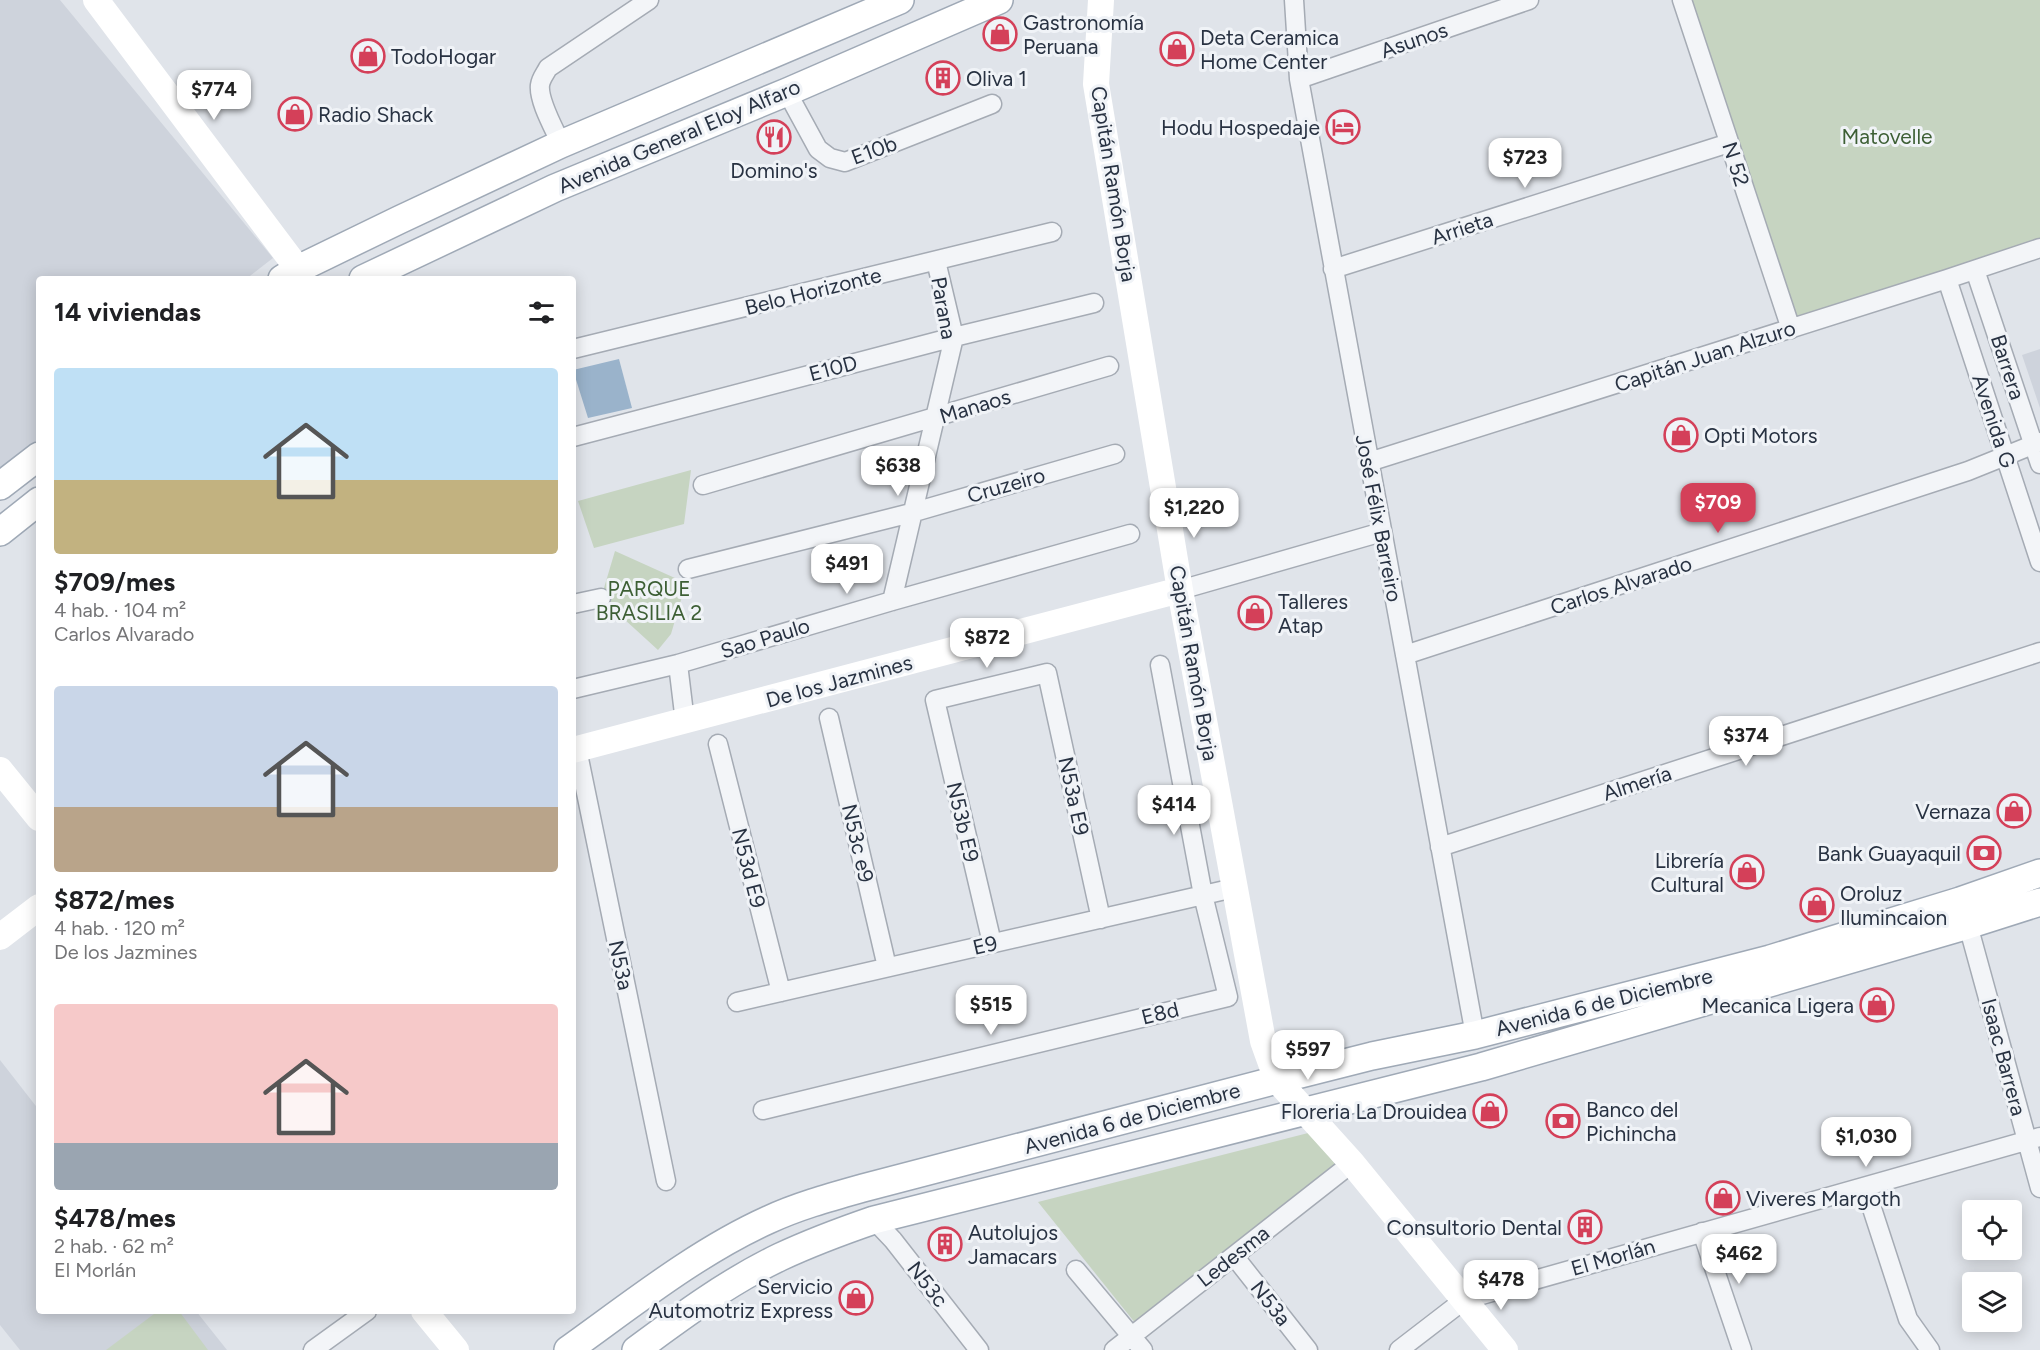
<!DOCTYPE html>
<html lang="es">
<head>
<meta charset="utf-8">
<style>
	body { margin:0; font-family:Figtree,sans-serif; background:#f2f2f2; color:#202124; height:100vh; display:flex; flex-direction:column; font-size:22px; white-space:nowrap }
	* { box-sizing:border-box; margin:0 }
	p { font-size:20px; color:#757577 }
	.icon { flex:none; width:33px; height:33px; fill:none; stroke:currentColor; stroke-width:2; stroke-linecap:round; stroke-linejoin:round }
	.map { position:relative; flex:1; overflow:hidden }
	.side { position:absolute; left:36px; top:276px; width:540px; height:1038px; display:flex; flex-direction:column; background:#fff; border-radius:6px; box-shadow:0 3px 15px #0003 }
	.side>* { flex:none }
	.tools { position:absolute; left:1962px; top:1200px; display:grid; gap:12px }
	.tools a { display:grid; place-items:center; width:60px; height:60px; border-radius:6px; background:#fff; box-shadow:0 3px 15px #0003; font-size:30px }
	.price { position:absolute; translate:-50% -51px; padding:0 14px; border-radius:12px; background:#fff; color:#222; font-size:20px; line-height:39px; filter:drop-shadow(0 2px 3px #0008) }
	.price::after { content:''; position:absolute; left:50%; top:36px; width:18px; height:14px; margin-left:-9px; background:inherit; clip-path:polygon(0 0,100% 0,50% 100%) }
	.price.active { background:#d44059; color:#fff }
	ul { padding:0; list-style:none }
	li { display:grid; align-content:center; gap:12px; height:318px; padding:0 18px }
	li span { display:grid; place-items:center; height:186px; border-radius:6px; color:#555 }
	li>.icon { margin-inline-start:auto }
	span .icon { width:108px; height:108px; fill:#fffc; stroke-width:1 }
	li b { font-size:26px }
	h2 { display:flex; justify-content:space-between; align-items:center; height:72px; padding:0 18px; font-size:26px }
	.map>svg:first-child { display:block }
</style>
</head>
<body>
<div class="map">
<svg width="2040" height="1350" viewBox="0 0 2040 1350">
	<rect width="100%" height="100%" fill="#e0e4ea"/>
	<path fill="#ced3dc" d="M0,0H60L273,258L246,279H39V439L0,469Z
		M2040,349V408L2022,355Z
		M0,1060L39,1110V1311H196L227,1350H20L0,1325Z"/>
	<path fill="#c6d4c1" d="M1686,0H2040V247L1790,326Z
		M691,470L684,524L594,548L578,501Z
		M615,551L686,583L671,634L658,650L601,598Z
		M1312,1132L1335,1164L1136,1324L1038,1202Z
		M158,1311H179L208,1350H106Z"/>
	<path fill="#9ab3cb" d="M619,359L632,408L588,418L573,370Z"/>
	<g fill="none" stroke-linecap="round" stroke-linejoin="round">
		<defs>
			<path id="street" d="M1294,0L1299,79L1475,1035
				M1682,0L1791,329
				M1299,79L1529,0
				M787,92L818,149L830,158L845,162L992,104
				M561,144C555,130 538,101 540,85C541,78 545,74 548,68L649,0
				M1333,269L1729,143
				M1975,270L2040,464
				M1947,279L2040,562
				M573,349L1052,232
				M573,437L954,337L1094,303
				M1369,462L1947,279L2040,248
				M703,485L1109,366
				M688,569L911,513L1115,454
				M1180,590L1382,532
				M892,601L954,337L936,261
				M573,604L601,598
				M1405,655L1968,471L2040,442
				M678,664L685,722
				M573,689L678,664L892,601L1130,534
				M829,718L887,967
				M718,744L781,992
				M577,749L666,1181
				M1440,847L2040,652
				M1968,925L2040,1188
				M992,943L935,700L1047,673L1101,919
				M737,1002L1234,888
				M763,1110L1228,997L1203,895L1160,665
				M1865,1187L1908,1319L1930,1350
				M874,1220L893,1240L979,1350
				M1702,1232L1742,1350
				M1234,1256L1308,1350
				M1076,1270L1143,1350
				M313,1350L367,1311
				M1114,1350L1352,1163
				M1399,1350L1464,1300L2040,1137"/>
			<path id="primary" d="M282,279L298,269L399,220L561,144L900,0
				M363,279L555,188L787,92L999,0
				M0,486L39,456
				M0,532L39,501
				M568,1350C631,1305 697,1252 768,1220C798,1206 831,1197 863,1188L1277,1080L1372,1056L1475,1035L1770,959L1960,901L2040,873
				M636,1350C682,1316 728,1282 780,1257C810,1243 842,1231 874,1220L1481,1067L1968,925L2040,902"/>
		</defs>
		<use href="#street" stroke="#a5abb4" stroke-width="21"/>
		<use href="#primary" stroke="#9fa9b6" stroke-width="30"/>
		<use href="#street" stroke="#f3f5f8" stroke-width="18"/>
		<path stroke="#fff" stroke-width="26" d="M96,0L298,269
			M1101,0L1096,84L1180,590L1263,1041L1277,1080L1352,1163L1505,1350
			M573,750L1180,590
			M0,770L39,818
			M0,937L39,907
			M424,1311L456,1350"/>
		<use href="#primary" stroke="#fff" stroke-width="27"/>
	</g>
	<defs>
		<symbol id="shop-ring" viewBox="-11 -11 22 22"><circle r="9.5" fill="#f0f3f7" stroke="#d44059" stroke-width="1.5"/><path d="M-5-2.5h2.3a2.7 3.5 0 0 1 5.4 0H5L5.5 6h-11ZM-1.5-2.5h3a1.5 2.3 0 0 0-3 0Z" fill="#d44059"/></symbol>
		<symbol id="building-ring" viewBox="-11 -11 22 22"><circle r="9.5" fill="#f0f3f7" stroke="#d44059" stroke-width="1.5"/><path d="M-4-6H4V6H1V3H-1V6H-4ZM-2.5-4.3h1.7v1.8h-1.7ZM.8-4.3h1.7v1.8H.8ZM-2.5-1h1.7V.8h-1.7ZM.8-1h1.7V.8H.8Z" fill="#d44059"/></symbol>
		<symbol id="hotel-ring" viewBox="-11 -11 22 22"><circle r="9.5" fill="#f0f3f7" stroke="#d44059" stroke-width="1.5"/><path d="M-6-4.5h1.5V1H6V5H4.5V3h-9V5H-6ZM-4 0a1.8 1.8 0 1 1 3.6 0ZM.5 0V-2.5h3Q6-2.5 6 0Z" fill="#d44059"/></symbol>
		<symbol id="restaurant-ring" viewBox="-11 -11 22 22"><circle r="9.5" fill="#f0f3f7" stroke="#d44059" stroke-width="1.5"/><path d="M-5-6h1v4h1v-4h1v4h1v-4h1v5L-1.5 .5V6h-2V.5L-5-1ZM5-6V6H3V1.5H1.5Q1.5-4 5-6Z" fill="#d44059"/></symbol>
		<symbol id="bank-ring" viewBox="-11 -11 22 22"><circle r="9.5" fill="#f0f3f7" stroke="#d44059" stroke-width="1.5"/><path d="M-6-4H6V4H-6ZM0-2.3a2.3 2.3 0 1 0 0 4.6a2.3 2.3 0 1 0 0-4.6Z" fill="#d44059"/></symbol>
	</defs>
	<g fill-rule="evenodd">
		<use href="#shop-ring" x="981" y="15" width="38" height="38"/>
		<use href="#shop-ring" x="1158" y="30" width="38" height="38"/>
		<use href="#shop-ring" x="349" y="37" width="38" height="38"/>
		<use href="#building-ring" x="924" y="59" width="38" height="38"/>
		<use href="#shop-ring" x="276" y="95" width="38" height="38"/>
		<use href="#hotel-ring" x="1324" y="108" width="38" height="38"/>
		<use href="#restaurant-ring" x="755" y="118" width="38" height="38"/>
		<use href="#shop-ring" x="1662" y="416" width="38" height="38"/>
		<use href="#shop-ring" x="1236" y="594" width="38" height="38"/>
		<use href="#shop-ring" x="1995" y="792" width="38" height="38"/>
		<use href="#bank-ring" x="1965" y="834" width="38" height="38"/>
		<use href="#shop-ring" x="1728" y="853" width="38" height="38"/>
		<use href="#shop-ring" x="1798" y="886" width="38" height="38"/>
		<use href="#shop-ring" x="1858" y="986" width="38" height="38"/>
		<use href="#shop-ring" x="1471" y="1092" width="38" height="38"/>
		<use href="#bank-ring" x="1544" y="1102" width="38" height="38"/>
		<use href="#shop-ring" x="1704" y="1179" width="38" height="38"/>
		<use href="#building-ring" x="1566" y="1208" width="38" height="38"/>
		<use href="#building-ring" x="926" y="1225" width="38" height="38"/>
		<use href="#shop-ring" x="837" y="1279" width="38" height="38"/>
	</g>
	<g text-anchor="middle" dominant-baseline="central" stroke-width="6" stroke-linejoin="round" paint-order="stroke">
		<g font-size="21" fill="#283242" stroke="#f0f3f7" text-anchor="start">
			<text x="1023" y="22">Gastronomía<tspan x="1023" dy="24">Peruana</tspan></text>
			<text x="1200" y="37">Deta Ceramica<tspan x="1200" dy="24">Home Center</tspan></text>
			<text x="391" y="56">TodoHogar</text>
			<text x="966" y="78">Oliva 1</text>
			<text x="318" y="114">Radio Shack</text>
			<text x="1320" y="127" text-anchor="end">Hodu Hospedaje</text>
			<text x="774" y="170" text-anchor="middle">Domino's</text>
			<text x="1704" y="435">Opti Motors</text>
			<text x="1278" y="601">Talleres<tspan x="1278" dy="24">Atap</tspan></text>
			<text x="1991" y="811" text-anchor="end">Vernaza</text>
			<text x="1961" y="853" text-anchor="end">Bank Guayaquil</text>
			<text x="1724" y="860" text-anchor="end">Librería<tspan x="1724" dy="24">Cultural</tspan></text>
			<text x="1840" y="893">Oroluz<tspan x="1840" dy="24">Ilumincaion</tspan></text>
			<text x="1854" y="1005" text-anchor="end">Mecanica Ligera</text>
			<text x="1586" y="1109">Banco del<tspan x="1586" dy="24">Pichincha</tspan></text>
			<text x="1467" y="1111" text-anchor="end">Floreria La Drouidea</text>
			<text x="1746" y="1198">Viveres Margoth</text>
			<text x="1562" y="1227" text-anchor="end">Consultorio Dental</text>
			<text x="968" y="1232">Autolujos<tspan x="968" dy="24">Jamacars</tspan></text>
			<text x="833" y="1286" text-anchor="end">Servicio<tspan x="833" dy="24">Automotriz Express</tspan></text>
		</g>
		<g font-size="21" fill="#283242" stroke="#f0f3f7">
			<text transform="translate(1414 40) rotate(-19)">Asunos</text>
			<text transform="translate(679 136) rotate(-23)">Avenida General Eloy Alfaro</text>
			<text transform="translate(874 150) rotate(-20)">E10b</text>
			<text transform="translate(1736 164) rotate(72)">N 52</text>
			<text transform="translate(1114 184) rotate(81)">Capitán Ramón Borja</text>
			<text transform="translate(1462 228) rotate(-18)">Arrieta</text>
			<text transform="translate(813 291) rotate(-14)">Belo Horizonte</text>
			<text transform="translate(944 308) rotate(80)">Parana</text>
			<text transform="translate(1705 356) rotate(-18)">Capitán Juan Alzuro</text>
			<text transform="translate(2008 367) rotate(72)">Barrera</text>
			<text transform="translate(833 368) rotate(-15)">E10D</text>
			<text transform="translate(975 406) rotate(-17)">Manaos</text>
			<text transform="translate(1994 421) rotate(72)">Avenida G</text>
			<text transform="translate(1006 485) rotate(-16)">Cruzeiro</text>
			<text transform="translate(1379 518) rotate(79)">José Félix Barreiro</text>
			<text transform="translate(1621 585) rotate(-18)">Carlos Alvarado</text>
			<text transform="translate(765 638) rotate(-17)">Sao Paulo</text>
			<text transform="translate(1194 663) rotate(80)">Capitán Ramón Borja</text>
			<text transform="translate(839 681) rotate(-15)">De los Jazmines</text>
			<text transform="translate(1637 783) rotate(-18)">Almería</text>
			<text transform="translate(1074 796) rotate(78)">N53a E9</text>
			<text transform="translate(963 822) rotate(77)">N53b E9</text>
			<text transform="translate(858 843) rotate(77)">N53c e9</text>
			<text transform="translate(749 868) rotate(76)">N53d E9</text>
			<text transform="translate(985 945) rotate(-13)">E9</text>
			<text transform="translate(621 965) rotate(78)">N53a</text>
			<text transform="translate(1604 1002) rotate(-14)">Avenida 6 de Diciembre</text>
			<text transform="translate(1160 1013) rotate(-14)">E8d</text>
			<text transform="translate(2004 1057) rotate(75)">Isaac Barrera</text>
			<text transform="translate(1132 1118) rotate(-15)">Avenida 6 de Diciembre</text>
			<text transform="translate(1233 1256) rotate(-38)">Ledesma</text>
			<text transform="translate(1613 1257) rotate(-16)">El Morlán</text>
			<text transform="translate(928 1284) rotate(52)">N53c</text>
			<text transform="translate(1271 1303) rotate(52)">N53a</text>
		</g>
		<g font-size="21" fill="#3d5f35" stroke="#f0f3f7">
			<text x="1887" y="136">Matovelle</text>
			<text x="649" y="588">PARQUE<tspan x="649" dy="24">BRASILIA 2</tspan></text>
		</g>
	</g>
</svg>
<div class="tools">
<a><svg class="icon" aria-label="locate" viewBox="0 0 24 24"><circle cx="12" cy="12" r="6"/><path d="M12 2v4M12 18v4M2 12h4M18 12h4"/></svg></a>
<a><svg class="icon" aria-label="layers" viewBox="0 0 24 24"><path d="M12 4l9 5-9 5-9-5zM3 14l9 5 9-5"/></svg></a>
</div>
<b class="price" style="left:214px;top:121px">$774</b>
<b class="price" style="left:1525px;top:189px">$723</b>
<b class="price" style="left:898px;top:497px">$638</b>
<b class="price active" style="left:1718px;top:534px">$709</b>
<b class="price" style="left:1194px;top:539px">$1,220</b>
<b class="price" style="left:847px;top:595px">$491</b>
<b class="price" style="left:987px;top:669px">$872</b>
<b class="price" style="left:1746px;top:767px">$374</b>
<b class="price" style="left:1174px;top:836px">$414</b>
<b class="price" style="left:991px;top:1036px">$515</b>
<b class="price" style="left:1308px;top:1081px">$597</b>
<b class="price" style="left:1866px;top:1168px">$1,030</b>
<b class="price" style="left:1739px;top:1285px">$462</b>
<b class="price" style="left:1501px;top:1311px">$478</b>
<section class="side">
<h2>14 viviendas<svg class="icon" aria-label="filters" viewBox="0 0 24 24"><path d="M4 7h16M4 17h16"/><circle cx="9" cy="7" r="2"/><circle cx="15" cy="17" r="2"/></svg></h2>
<ul>
<li><span style="background:linear-gradient(#bfe0f5 60%,#c2b280 0)"><svg class="icon" aria-label="home" viewBox="0 0 24 24"><path d="M3 11l9-7 9 7M6 9v11h12V9"/></svg></span><div><b>$709/mes</b><p>4 hab. · 104 m²</p><p>Carlos Alvarado</p></div></li>
<li><span style="background:linear-gradient(#c9d6e8 65%,#b9a48a 0)"><svg class="icon" aria-label="home" viewBox="0 0 24 24"><path d="M3 11l9-7 9 7M6 9v11h12V9"/></svg></span><div><b>$872/mes</b><p>4 hab. · 120 m²</p><p>De los Jazmines</p></div></li>
<li><span style="background:linear-gradient(#f6c9c9 75%,#9aa5b1 0)"><svg class="icon" aria-label="home" viewBox="0 0 24 24"><path d="M3 11l9-7 9 7M6 9v11h12V9"/></svg></span><div><b>$478/mes</b><p>2 hab. · 62 m²</p><p>El Morlán</p></div></li>
</ul>
</section>
</div>
</body>
</html>
